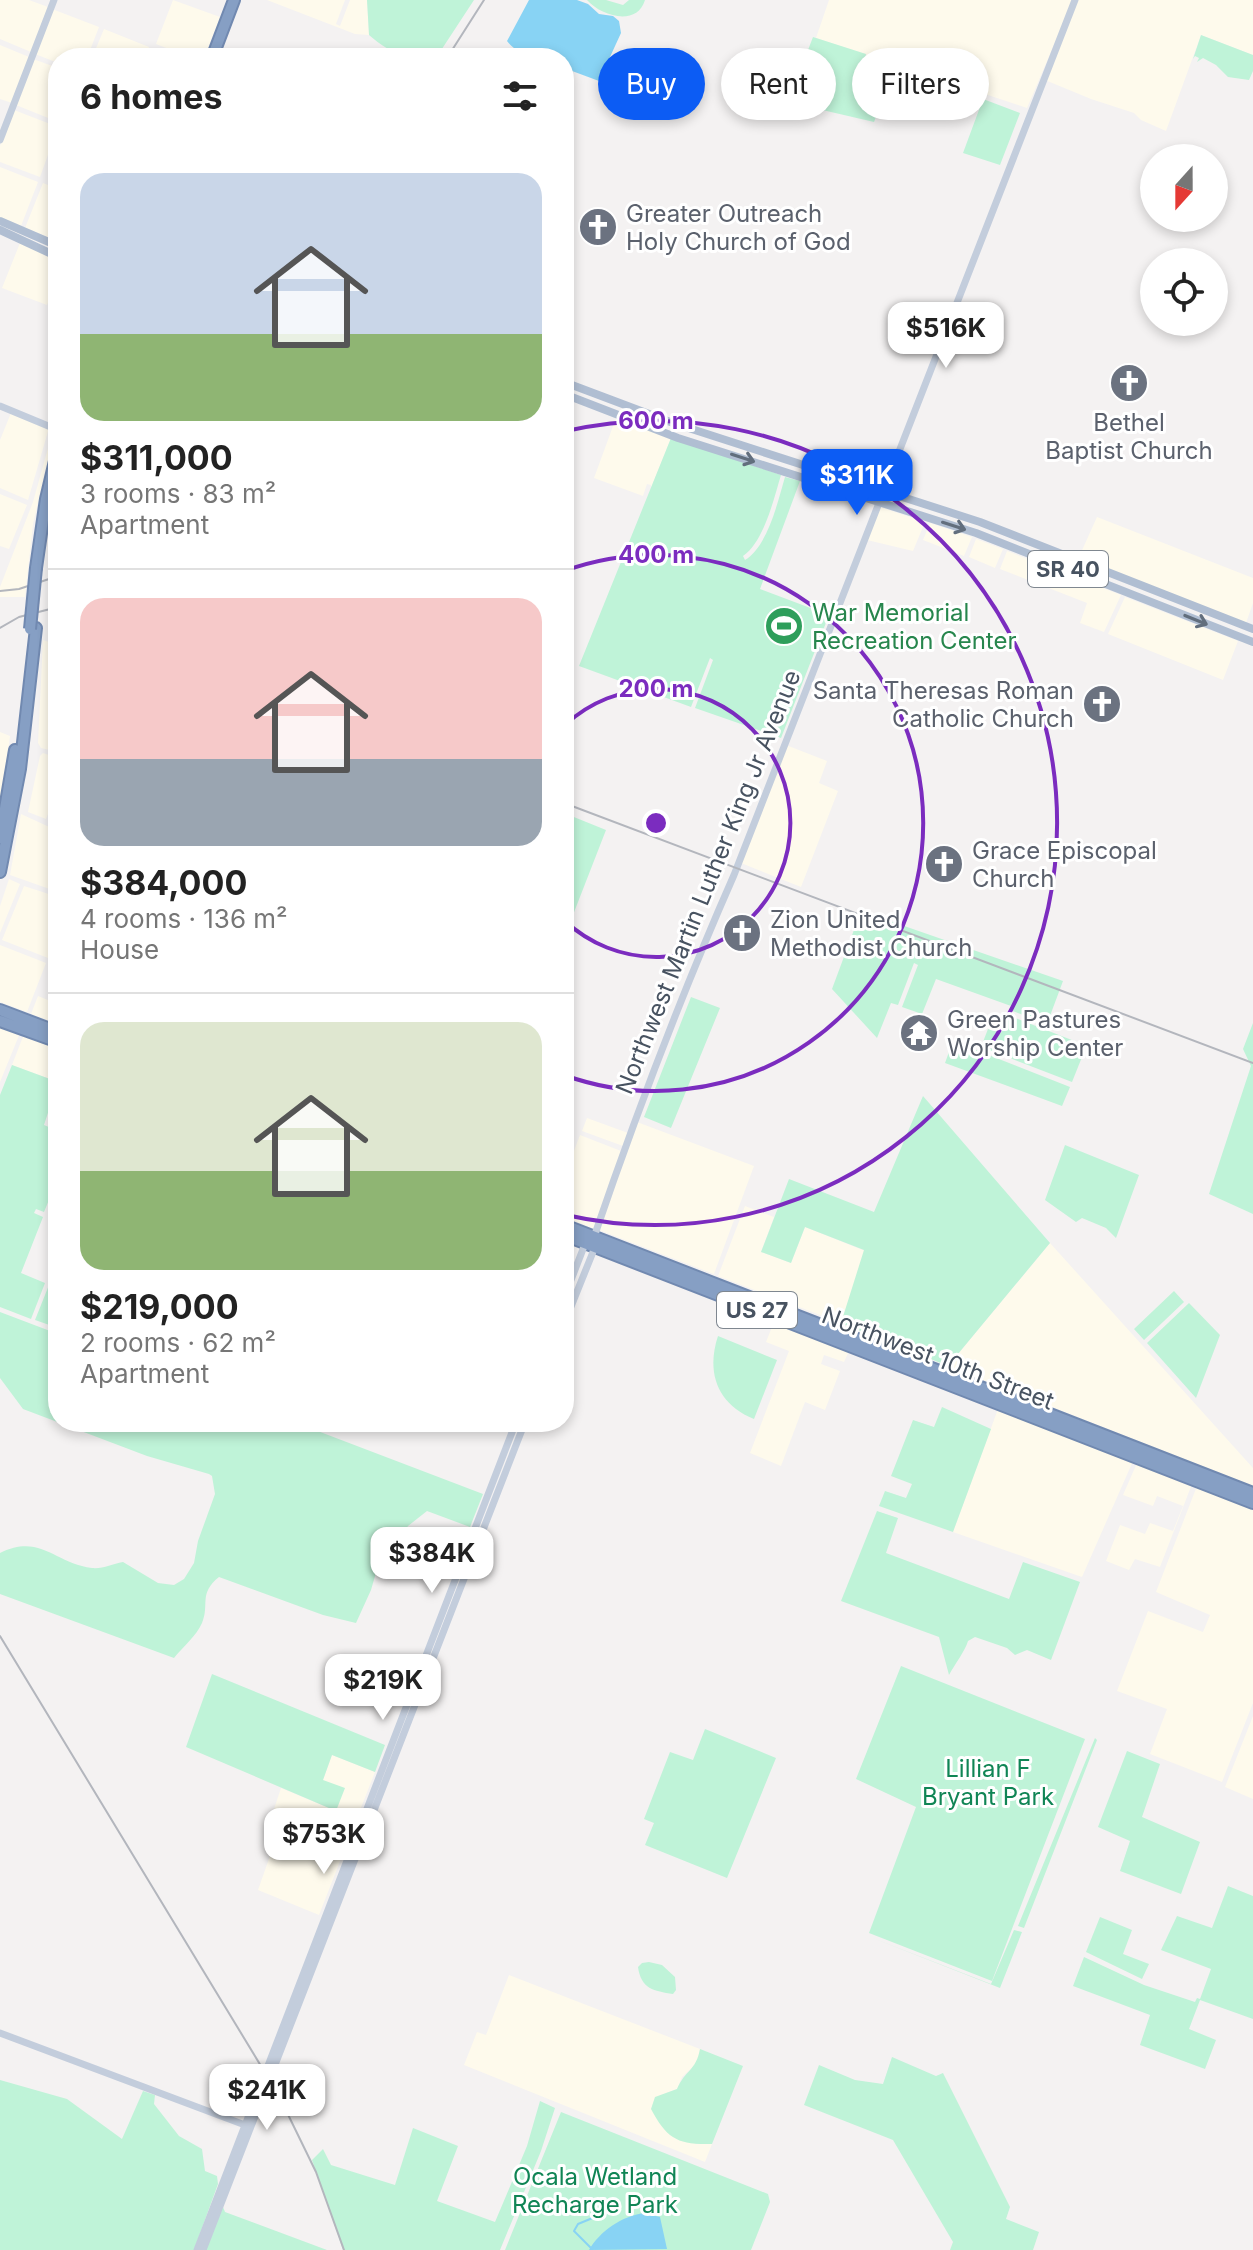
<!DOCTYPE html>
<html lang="en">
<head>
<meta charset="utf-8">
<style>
	body { margin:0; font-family:Inter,sans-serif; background:#f6f6f6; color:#222; height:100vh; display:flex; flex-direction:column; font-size:30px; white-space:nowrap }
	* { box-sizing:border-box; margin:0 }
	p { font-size:26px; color:#767676 }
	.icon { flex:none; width:44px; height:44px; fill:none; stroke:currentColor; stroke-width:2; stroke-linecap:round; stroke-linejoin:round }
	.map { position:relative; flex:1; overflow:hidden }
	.details { position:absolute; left:48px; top:48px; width:526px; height:1384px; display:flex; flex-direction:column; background:#fff; border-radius:32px; box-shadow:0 4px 12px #0003 }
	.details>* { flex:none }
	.banner { position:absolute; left:598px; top:48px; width:534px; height:72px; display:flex; gap:16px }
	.needle { width:52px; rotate:201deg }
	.buttons { position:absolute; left:1140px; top:144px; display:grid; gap:16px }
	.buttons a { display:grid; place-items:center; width:88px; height:88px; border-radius:50%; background:#fff; box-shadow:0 4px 12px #0003; font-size:40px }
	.price { position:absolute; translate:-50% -68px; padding:0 18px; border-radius:16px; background:#fff; color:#222; font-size:26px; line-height:52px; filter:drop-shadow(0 2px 4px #0008) }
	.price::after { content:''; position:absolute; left:50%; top:48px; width:24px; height:18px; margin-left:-12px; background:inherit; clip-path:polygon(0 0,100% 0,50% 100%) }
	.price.current { background:#0c5cf4; color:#fff }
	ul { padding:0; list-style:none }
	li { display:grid; align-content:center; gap:16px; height:424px; padding:0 32px }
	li+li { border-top:2px solid #e0e0e0 }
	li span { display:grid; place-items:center; height:248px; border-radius:24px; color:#555 }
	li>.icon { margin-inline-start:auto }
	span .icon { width:144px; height:144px; fill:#fffc; stroke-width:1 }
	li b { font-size:34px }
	h2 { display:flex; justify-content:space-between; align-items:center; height:96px; padding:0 32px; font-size:34px }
	.tag { padding:0 28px; border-radius:36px; background:#fff; box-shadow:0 4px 12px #0003; font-size:28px; line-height:72px }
	.tag.current { background:#0c5cf4; color:#fff }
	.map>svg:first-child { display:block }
</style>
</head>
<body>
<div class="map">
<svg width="1253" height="2250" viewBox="0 0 1253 2250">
	<rect width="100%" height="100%" fill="#f4f2f2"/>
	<path fill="#fefaec" d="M0,0H29L48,7L31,52L0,39Z
		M173,0L220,17L204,58H192L156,44Z
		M267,0H345L336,24L340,26L350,0H367L369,35L355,34Z
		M829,0H1073L1027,108L816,38Z
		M1078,0H1253V55L1201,35L1166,131L1141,120L1134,113L1091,99L1045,80Z
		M52,9L99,27L87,58H58V63L35,54Z
		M104,29L149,47L145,58H92Z
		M0,45L29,57L12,103L0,99Z
		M33,59L58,68V122L16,105Z
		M14,110L58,127L40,177L0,162V146Z
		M0,167L38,182L21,226L0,218Z
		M43,183L58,189V241L25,228Z
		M20,243L58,259V281L47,305L2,288Z
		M11,413L49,428L28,500L0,488V440Z
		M616,418L671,438L651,488V485L647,484L643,496L594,478Z
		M53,430L58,432L46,467L33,524L25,597H0V587L33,502Z
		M0,494L27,505L9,549L0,546Z
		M880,507L925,522L913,551L867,540Z
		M1097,517L1253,578V603L1246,623L1079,557Z
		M930,523L972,537L964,556L923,540Z
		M976,539L1003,549L995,568L969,557Z
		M1007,551L1121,595L1104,632L1080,623L1087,603L1000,569Z
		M1125,597L1238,641L1223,680L1108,634Z
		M43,640L58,645V752L41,748L38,743Z
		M0,732L10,736L1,800H0Z
		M786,745L827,761L819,783L838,791L801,887L741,863Z
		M43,753L58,758V789L46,819L28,812L40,756Z
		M21,814L58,831V892L10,875Z
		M9,879L20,884L0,933V906Z
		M24,886L58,897V931L48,958L2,940Z
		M0,945L46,963L27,1012L0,1002Z
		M38,996L58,1004V1024L31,1014Z
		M0,1025L20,1033L0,1082Z
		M24,1034L58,1047V1059L50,1079L12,1065Z
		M587,1118L628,1133L623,1146L582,1131Z
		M637,1122L754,1166L714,1274L599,1230Z
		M580,1135L621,1151L595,1229L564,1217V1177Z
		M745,1206L774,1217L761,1252L791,1263L805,1227L865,1251L841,1323L718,1276Z
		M1050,1243L1253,1468V1486L948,1366Z
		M774,1322L849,1351L844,1362L824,1355L821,1364L840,1371L825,1410L805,1402L781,1466L750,1453L789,1351L766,1342Z
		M998,1409L1133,1461L1082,1577L953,1532Z
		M1137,1463L1192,1484L1160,1567L1135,1559L1129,1570L1106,1561L1120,1525L1145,1534L1150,1523L1173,1531L1183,1506L1157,1496L1153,1506L1123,1495Z
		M1197,1486L1253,1508V1703L1222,1782L1150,1754L1167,1709L1117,1691L1148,1611L1203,1632L1210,1615L1156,1592Z
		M1253,1716V1799L1225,1787Z
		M332,1755L375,1772L319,1915L258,1890L283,1819L272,1815L281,1788L336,1811L323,1780Z
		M509,1975L700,2049L698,2062L682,2077L677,2089L661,2095L696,2144H712L705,2162L464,2065L477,2032L486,2035Z"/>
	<path fill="#bff3d8" d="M367,0H474L436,58C406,58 392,55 369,35Z
		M587,0H606L623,5L629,0H645C637,27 601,16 587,0Z
		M1201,35L1253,55V71L1249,80L1228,77L1216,65L1203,58L1197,62L1199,58L1195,56L1193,59Z
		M813,37L866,54L865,58L895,68L874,122L788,102Z
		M983,99L1020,113L1000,165L963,153Z
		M671,438L781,475C774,498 764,542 743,556L745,560C768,546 778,501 785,477L800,481L760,589L829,615L781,738L695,708L713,660L710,658L691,707L579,666Z
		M564,813L606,830L564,938Z
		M861,911L1063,981L1047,1024L1010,1010L1011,1006L936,979L922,1014L902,1007L918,965L914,963L898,1005L891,1003L877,1038L832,989Z
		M691,997L720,1008L671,1128L644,1117Z
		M1008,1015L1082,1044L1084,1041L1088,1042L1072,1082L981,1047L988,1029L1001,1033Z
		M1253,1023V1214L1209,1194L1251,1066L1243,1049Z
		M953,1041L1070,1087L1062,1106L945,1063Z
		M12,1065L58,1082L44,1125L58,1131V1178L44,1212L36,1209L34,1213L43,1217L21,1273L45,1283L31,1319L0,1307V1095Z
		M923,1096L1050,1243L948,1366L841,1323L864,1250L805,1227L791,1263L761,1252L789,1179L874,1212Z
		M1065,1145L1139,1175L1116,1238L1106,1228L1082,1218L1076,1222L1045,1200Z
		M49,1285L58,1289V1328L35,1320Z
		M1174,1291L1184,1302L1144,1340L1134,1329Z
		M1189,1303L1220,1335L1196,1398L1147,1343Z
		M0,1312L58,1334V1422H171L194,1431L198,1422H294L483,1494L470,1527L427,1511L408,1526L392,1552L377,1569L371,1590L356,1623L323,1615L219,1577C198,1594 210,1604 202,1623C197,1635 182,1648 174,1658L0,1594V1553C41,1533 55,1564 92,1568C103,1569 112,1564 123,1562L158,1583L174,1585L184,1579L194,1563L198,1541L215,1494L212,1476L209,1474L147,1456L23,1409L0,1378Z
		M718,1336L777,1360L754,1419C717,1404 706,1372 718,1336Z
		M942,1407L991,1429L953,1532L879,1506L885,1491L906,1498L912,1484L891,1476L913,1420L934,1427Z
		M877,1511L898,1518L886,1553L1009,1599L1023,1562L1080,1582L1051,1660L1027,1650L1015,1655L1007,1648L975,1637L968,1641C965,1651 955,1664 949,1675L939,1637L841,1601Z
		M901,1666L1085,1739L992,1981L869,1933L916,1807L856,1779Z
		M212,1674L385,1745L375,1772L332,1755L323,1780L345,1788L336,1811L186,1747Z
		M705,1729L776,1758L727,1878L645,1845L654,1823L644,1819L670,1752L693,1760Z
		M1095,1738L1097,1740L1024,1928L1018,1926Z
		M1127,1751L1160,1764L1142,1817L1200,1842L1181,1894L1120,1871L1130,1841L1098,1827Z
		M1228,1886L1253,1896V2019L1200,2000L1189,2029L1216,2040L1205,2069L1140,2045L1150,2015L1073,1986L1084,1957L1144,1985L1195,2002L1197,1998L1200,1999L1211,1969L1161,1950L1177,1916L1212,1928Z
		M1100,1917L1132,1930L1123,1954L1149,1964L1142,1979L1086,1952Z
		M1014,1930L1022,1932L1000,1988L870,1937L991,1984Z
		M649,1962L662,1965L675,1977L676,1990L673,1994C654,1991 641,1989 638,1967L642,1963Z
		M700,2049L743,2066L712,2144C678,2145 667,2139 651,2109L655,2097L677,2089C685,2070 696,2071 700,2049Z
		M892,2057L936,2076L943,2073L1010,2207L1006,2219L1039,2232L1033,2250H950L953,2242L893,2140L804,2105L819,2065L855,2080L883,2084Z
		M0,2080L67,2099L122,2139L143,2091L155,2095L154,2104L179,2136L202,2149L205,2171L217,2176L218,2184L194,2250H0Z
		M540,2101L555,2108L541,2151L500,2250H343L312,2160L323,2149L331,2165L395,2185L413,2128L458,2146L437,2201L495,2222L527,2146Z
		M561,2112L768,2194L770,2202L751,2250H505Z
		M223,2207L225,2212L327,2250H205Z"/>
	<path fill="#88d3f4" d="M529,0H577L588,4L599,14L613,16L619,21L621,33L599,81L564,68V58C546,58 519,58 507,41Z
		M644,2213L660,2217L667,2249L589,2250C600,2231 622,2216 644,2213Z"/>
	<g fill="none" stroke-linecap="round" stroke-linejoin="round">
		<path stroke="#88d3f4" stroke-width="2" d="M591,2248L574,2231L578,2224L595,2217"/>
		<defs>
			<path id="highway" d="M212,58L234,0
				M36,568L46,499L58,448
				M0,838L15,750
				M0,872L20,769L36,628
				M0,1010L58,1032
				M0,1021L58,1042
				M564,1225L1253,1493
				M564,1235L1253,1503"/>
		</defs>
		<use href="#highway" stroke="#7189b0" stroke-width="14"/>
		<path stroke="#c3cddc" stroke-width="7" d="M0,140L54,0
			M0,406L58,430
			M564,1298L585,1244L590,1241
			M564,1324L595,1247L594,1237C636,1114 682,993 734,875L1075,0
			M0,2033L245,2125
			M197,2250L516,1422
			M203,2250L525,1422"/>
		<path stroke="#b0bed2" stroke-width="8" d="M0,221L58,246
			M0,230L58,257
			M564,382L673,423L980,522L1253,629
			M564,394L678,438L976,533L1253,642"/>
		<use href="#highway" stroke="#869fc4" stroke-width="10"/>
		<path stroke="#b3b6bd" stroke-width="2" d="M447,58L484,0
			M0,591L19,589L58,576
			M0,628L19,617L58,607
			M564,803L1253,1063
			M0,1636L278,2094L316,2172L344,2250"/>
		<defs>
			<path id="highway-bridge" d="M30,629L36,568"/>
		</defs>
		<use href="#highway-bridge" stroke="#7189b0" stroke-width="14" stroke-linecap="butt"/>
		<use href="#highway-bridge" stroke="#869fc4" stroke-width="10"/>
	</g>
	<defs><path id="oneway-shaft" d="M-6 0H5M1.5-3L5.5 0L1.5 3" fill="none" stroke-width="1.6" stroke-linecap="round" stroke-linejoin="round" transform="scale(2)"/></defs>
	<g stroke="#626e7d">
		<use href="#oneway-shaft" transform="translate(743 458) rotate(18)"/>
		<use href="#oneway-shaft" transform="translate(954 526) rotate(18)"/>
		<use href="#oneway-shaft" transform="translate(1196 620) rotate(22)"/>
	</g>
	<g fill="none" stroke="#7b2cbf" stroke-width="4">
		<path d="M565 725A134 134 0 1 1 565 921"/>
		<path d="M564 571A268 268 0 1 1 564 1075"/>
		<path d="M566 431A402 402 0 1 1 566 1215"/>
	</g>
	<defs>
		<symbol id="church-disc" viewBox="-11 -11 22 22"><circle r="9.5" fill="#6b7280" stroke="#fff"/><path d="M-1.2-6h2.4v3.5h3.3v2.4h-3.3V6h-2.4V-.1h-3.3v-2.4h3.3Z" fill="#fff"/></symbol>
		<symbol id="stadium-disc" viewBox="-11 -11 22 22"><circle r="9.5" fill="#2e9e5b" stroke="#fff"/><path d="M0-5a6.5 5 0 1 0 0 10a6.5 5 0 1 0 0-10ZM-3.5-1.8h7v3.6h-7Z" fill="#fff"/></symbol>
		<symbol id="temple-disc" viewBox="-11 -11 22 22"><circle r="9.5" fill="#6b7280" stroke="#fff"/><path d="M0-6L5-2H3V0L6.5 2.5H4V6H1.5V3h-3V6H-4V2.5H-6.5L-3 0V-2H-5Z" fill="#fff"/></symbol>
	</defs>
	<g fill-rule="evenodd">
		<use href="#church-disc" x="576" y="205" width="44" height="44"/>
		<use href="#church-disc" x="1107" y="361" width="44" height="44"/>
		<use href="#stadium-disc" x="762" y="604" width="44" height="44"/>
		<use href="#church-disc" x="1080" y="682" width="44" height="44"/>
		<use href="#church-disc" x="922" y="842" width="44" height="44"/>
		<use href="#church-disc" x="720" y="911" width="44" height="44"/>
		<use href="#temple-disc" x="897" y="1011" width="44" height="44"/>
	</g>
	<g text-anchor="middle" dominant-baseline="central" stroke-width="6" stroke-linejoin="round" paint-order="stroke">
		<g fill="#fff" stroke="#7f8790" stroke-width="2">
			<rect x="1028" y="551" width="80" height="36" rx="6"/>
			<rect x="717" y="1292" width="80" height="36" rx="6"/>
		</g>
		<g font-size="22" font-weight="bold" fill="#485361">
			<text x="1068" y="569">SR 40</text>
			<text x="757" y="1310">US 27</text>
		</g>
		<g font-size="24" fill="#5b616d" stroke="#fff" text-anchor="start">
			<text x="626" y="213">Greater Outreach<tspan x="626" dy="28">Holy Church of God</tspan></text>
			<text x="1129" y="422" text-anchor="middle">Bethel<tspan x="1129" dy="28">Baptist Church</tspan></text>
			<text x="1074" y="690" text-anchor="end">Santa Theresas Roman<tspan x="1074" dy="28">Catholic Church</tspan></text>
			<text x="972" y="850">Grace Episcopal<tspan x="972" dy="28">Church</tspan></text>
			<text x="770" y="919">Zion United<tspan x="770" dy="28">Methodist Church</tspan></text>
			<text x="947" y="1019">Green Pastures<tspan x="947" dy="28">Worship Center</tspan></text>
		</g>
		<g font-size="24" fill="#27864d" stroke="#fff" text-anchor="start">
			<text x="812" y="612">War Memorial<tspan x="812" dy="28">Recreation Center</tspan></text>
		</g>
		<g font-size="24" fill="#485361" stroke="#fff">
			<text transform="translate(708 882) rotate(-68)">Northwest Martin Luther King Jr Avenue</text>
			<text transform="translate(938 1358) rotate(21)">Northwest 10th Street</text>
		</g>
		<g font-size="24" fill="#108555" stroke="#fff">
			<text x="988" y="1768">Lillian F<tspan x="988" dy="28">Bryant Park</tspan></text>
			<text x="595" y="2176">Ocala Wetland<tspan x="595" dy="28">Recharge Park</tspan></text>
		</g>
	</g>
	<circle cx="656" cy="823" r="12" fill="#7b2cbf" stroke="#fff" stroke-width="4"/>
	<g font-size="24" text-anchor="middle" font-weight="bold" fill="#7b2cbf" stroke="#fff" stroke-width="6" stroke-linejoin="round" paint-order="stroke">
		<text x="656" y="429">600 m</text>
		<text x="656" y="563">400 m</text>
		<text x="656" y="697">200 m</text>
	</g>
</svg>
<div class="buttons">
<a><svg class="needle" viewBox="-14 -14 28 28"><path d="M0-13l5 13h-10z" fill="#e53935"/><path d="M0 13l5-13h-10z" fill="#767676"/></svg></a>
<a><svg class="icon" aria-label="locate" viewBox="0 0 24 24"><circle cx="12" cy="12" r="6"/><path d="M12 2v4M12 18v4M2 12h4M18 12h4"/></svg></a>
</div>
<b class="price" style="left:946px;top:370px">$516K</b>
<b class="price current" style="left:857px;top:517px">$311K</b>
<b class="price" style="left:432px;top:1595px">$384K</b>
<b class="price" style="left:383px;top:1722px">$219K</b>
<b class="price" style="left:324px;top:1876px">$753K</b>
<b class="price" style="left:267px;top:2132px">$241K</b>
<div class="banner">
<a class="tag current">Buy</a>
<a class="tag">Rent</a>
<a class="tag">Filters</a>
</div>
<section class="details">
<h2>6 homes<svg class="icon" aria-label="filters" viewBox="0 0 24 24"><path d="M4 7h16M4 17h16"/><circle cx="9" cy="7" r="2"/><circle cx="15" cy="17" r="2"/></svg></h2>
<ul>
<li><span style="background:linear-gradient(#c9d6e8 65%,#8fb573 0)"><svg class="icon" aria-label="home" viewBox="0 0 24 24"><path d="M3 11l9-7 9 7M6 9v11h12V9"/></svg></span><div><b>$311,000</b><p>3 rooms · 83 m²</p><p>Apartment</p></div></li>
<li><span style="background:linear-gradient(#f6c9c9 65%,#9aa5b1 0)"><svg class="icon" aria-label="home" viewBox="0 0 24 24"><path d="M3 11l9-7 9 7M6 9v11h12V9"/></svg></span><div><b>$384,000</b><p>4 rooms · 136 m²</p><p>House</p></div></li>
<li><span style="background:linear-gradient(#dfe7d0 60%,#8fb573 0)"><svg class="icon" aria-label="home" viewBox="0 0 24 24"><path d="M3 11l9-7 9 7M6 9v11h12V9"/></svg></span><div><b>$219,000</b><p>2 rooms · 62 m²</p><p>Apartment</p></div></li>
</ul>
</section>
</div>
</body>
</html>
